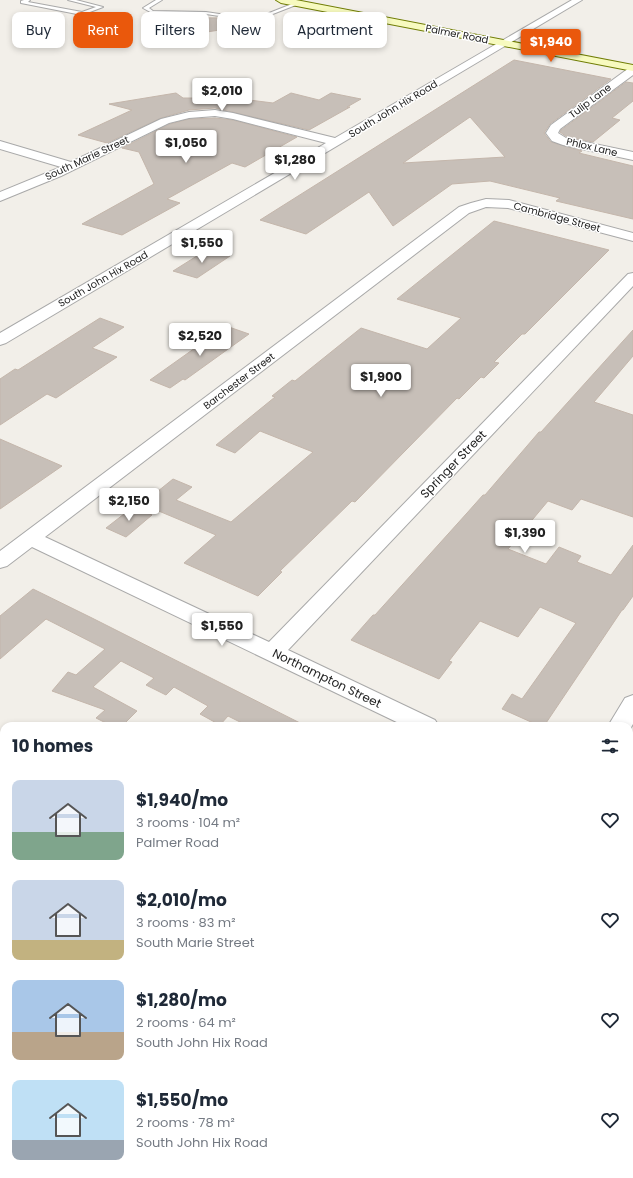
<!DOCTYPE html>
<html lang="en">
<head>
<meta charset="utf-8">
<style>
	body { margin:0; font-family:Poppins,sans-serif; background:#f6f6f7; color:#1f2937; height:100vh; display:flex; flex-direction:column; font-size:15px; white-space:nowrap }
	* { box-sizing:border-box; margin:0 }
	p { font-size:13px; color:#747a83 }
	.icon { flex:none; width:22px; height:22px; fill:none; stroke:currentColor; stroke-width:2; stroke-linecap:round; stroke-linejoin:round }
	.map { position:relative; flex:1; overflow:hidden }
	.details { position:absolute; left:0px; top:722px; width:633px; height:456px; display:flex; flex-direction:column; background:#fff; border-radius:12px 12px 0 0; box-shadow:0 2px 6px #0003 }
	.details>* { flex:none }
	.top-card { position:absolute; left:12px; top:12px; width:400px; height:36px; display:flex; gap:8px }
	.price { position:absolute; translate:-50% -34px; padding:0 9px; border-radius:4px; background:#fff; color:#222; font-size:13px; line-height:26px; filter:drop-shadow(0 1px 2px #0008) }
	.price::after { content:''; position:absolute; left:50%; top:24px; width:12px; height:9px; margin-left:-6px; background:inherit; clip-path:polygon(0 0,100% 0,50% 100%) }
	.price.selected { background:#ea580c; color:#fff }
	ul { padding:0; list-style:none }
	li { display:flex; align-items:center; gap:12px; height:100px; padding:0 12px }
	li span { display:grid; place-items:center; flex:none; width:112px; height:80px; border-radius:8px; color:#555 }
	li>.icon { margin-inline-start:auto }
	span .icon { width:48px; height:48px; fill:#fffc; stroke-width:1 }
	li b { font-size:17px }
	h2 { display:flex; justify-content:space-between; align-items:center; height:48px; padding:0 12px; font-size:17px }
	.pill { padding:0 14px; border-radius:8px; background:#fff; box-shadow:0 2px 6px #0003; font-size:14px; line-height:36px }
	.pill.selected { background:#ea580c; color:#fff }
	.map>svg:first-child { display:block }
</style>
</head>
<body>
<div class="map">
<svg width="633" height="1178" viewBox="0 0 633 1178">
	<rect width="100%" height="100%" fill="#f2efe9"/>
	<path fill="#c7bfb8" stroke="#c4b6ab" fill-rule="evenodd" d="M146,17L223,18L231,19L232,28L188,35L145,26Z
		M514,60L611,79L550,124L544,133L551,142L582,151L579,153L633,166V219L556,201L560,198L490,181L452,184L393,226L369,192L306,234L260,220ZM470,117L505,157L403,163Z
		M626,82L633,83V101L612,118L620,120L593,142L567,137L560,132L561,130Z
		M176,93L183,98H209L210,95L273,103L291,93L319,100L331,93L361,99L347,107H350L309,130L215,108L189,110L161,118L107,143L78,135L132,110L109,104Z
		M215,118L233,120L297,137L245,167L232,163L167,199L180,203L122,235L82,224L154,184L139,152L122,148L170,124L189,119Z
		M494,221L609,250L525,334H522L494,362L499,363L484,378L481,377L459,399L457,398L355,502L352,501L280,571L282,572L258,596L184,563L216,535L142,504L173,479L192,487L176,500L231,522L313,452L260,431L235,453L216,445L275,397L272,396L292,380L295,381L361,328L427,349L461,318L397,299Z
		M208,249L230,256L197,278L173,271Z
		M100,318L124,327L92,348L117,357L56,398L47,394L0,425V379L15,369L18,370Z
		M226,326L249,334L185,380L183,379L170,388L150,380Z
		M633,330V356L594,402L633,415V517L581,499L572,510L548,501L508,549L546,564L559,547L581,556L577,562L611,575L633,545V596L623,610H622L544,726H540L502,709L512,694L522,699L576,623L540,607L518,637L480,621L449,661L452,662L439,679L351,640L373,615H375L467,513L483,495H485L539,432H541Z
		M0,439L62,466L0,509Z
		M133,507L152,515L126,537L106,528Z
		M33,589L92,618L306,726H248L228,716L220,725L200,714L208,706L174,687L166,695L146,685L154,678L121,661L93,687L137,711L122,726H112L96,718L105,710L52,691L68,672L76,675L105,649L46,619L0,659V616Z"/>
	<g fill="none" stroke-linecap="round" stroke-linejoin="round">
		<defs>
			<path id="lane" d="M24,0H30L28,2L82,12L96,7L68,0H76L103,7L82,15L21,3V1Z
				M156,0H162L149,8L153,11L206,12L239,17H259L297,2L301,3L260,19H239L206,14L152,13L143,8Z"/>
			<path id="street" d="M572,0H582L6,343L0,345V333L326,143L233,119L215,116L189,118L169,123L61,176L0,201V192L61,167L0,149V141L71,162L161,119L189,112L215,110L233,113L335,138Z
				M633,67V75L560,129L558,133L566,138L633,152V160L563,145L552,141L546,133L551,125L629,68Z
				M486,199L509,200L633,233V241L508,208L486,207L469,213L45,537L269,642L628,274L633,273V286L288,650L435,720L439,726H405L32,547L7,566L0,568V551L459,207L471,203Z
				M633,695V724L629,731V726H608L625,698Z
				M629,813L633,814V836L629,835Z
				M0,873L4,875V900L0,898Z
				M633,1151V1178H611L613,1174H629V1152Z
				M423,1174H460L462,1178H424Z"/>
			<path id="secondary" d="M276,0H296L633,65V71L281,3Z"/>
		</defs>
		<use href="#lane" stroke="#a9a9a9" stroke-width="2"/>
		<use href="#street" stroke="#a9a9a9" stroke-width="2"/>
		<use href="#secondary" stroke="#707d05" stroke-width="2"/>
		<use href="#lane" fill="#fff" fill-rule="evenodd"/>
		<use href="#street" fill="#fff" fill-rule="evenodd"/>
		<use href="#secondary" fill="#f7fabf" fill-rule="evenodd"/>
	</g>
	<g text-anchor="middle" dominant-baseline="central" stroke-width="3" stroke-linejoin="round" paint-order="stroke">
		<g font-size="10" fill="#222" stroke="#fff">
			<text transform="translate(457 34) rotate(11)">Palmer Road</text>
			<text transform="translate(590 101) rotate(-37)">Tulip Lane</text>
			<text transform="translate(393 109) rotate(-31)">South John Hix Road</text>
			<text transform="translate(592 147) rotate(13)">Phlox Lane</text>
			<text transform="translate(87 158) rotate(-25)">South Marie Street</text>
			<text transform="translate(557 217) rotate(15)">Cambridge Street</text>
			<text transform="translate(103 279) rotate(-30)">South John Hix Road</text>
			<text transform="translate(239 381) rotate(-37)">Barchester Street</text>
		</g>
		<g font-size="12" fill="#222" stroke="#fff">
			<text transform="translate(453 464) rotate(-46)">Springer Street</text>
			<text transform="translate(327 678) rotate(26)">Northampton Street</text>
		</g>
	</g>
</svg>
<b class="price selected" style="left:551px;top:63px">$1,940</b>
<b class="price" style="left:222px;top:112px">$2,010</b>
<b class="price" style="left:186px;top:164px">$1,050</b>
<b class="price" style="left:295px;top:181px">$1,280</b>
<b class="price" style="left:202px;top:264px">$1,550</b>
<b class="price" style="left:200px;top:357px">$2,520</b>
<b class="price" style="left:381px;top:398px">$1,900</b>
<b class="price" style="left:129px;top:522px">$2,150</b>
<b class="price" style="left:525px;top:554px">$1,390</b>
<b class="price" style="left:222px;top:647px">$1,550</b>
<div class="top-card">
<a class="pill">Buy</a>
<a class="pill selected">Rent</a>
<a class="pill">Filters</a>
<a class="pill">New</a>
<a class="pill">Apartment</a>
</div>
<section class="details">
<h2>10 homes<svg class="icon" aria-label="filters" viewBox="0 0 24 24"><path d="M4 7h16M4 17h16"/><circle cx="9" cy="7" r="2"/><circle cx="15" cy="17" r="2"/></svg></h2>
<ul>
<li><span style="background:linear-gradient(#c9d6e8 65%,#7fa58c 0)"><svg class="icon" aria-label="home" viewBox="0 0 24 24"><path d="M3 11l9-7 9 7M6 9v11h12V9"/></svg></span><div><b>$1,940/mo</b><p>3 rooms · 104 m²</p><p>Palmer Road</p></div><svg class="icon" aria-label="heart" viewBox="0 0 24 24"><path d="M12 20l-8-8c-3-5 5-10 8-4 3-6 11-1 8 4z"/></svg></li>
<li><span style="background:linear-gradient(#c9d6e8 75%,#c2b280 0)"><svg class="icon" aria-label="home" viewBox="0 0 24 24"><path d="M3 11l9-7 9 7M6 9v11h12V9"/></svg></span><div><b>$2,010/mo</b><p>3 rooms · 83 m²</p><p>South Marie Street</p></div><svg class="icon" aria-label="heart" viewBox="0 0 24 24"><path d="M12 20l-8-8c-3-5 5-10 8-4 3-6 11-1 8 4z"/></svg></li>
<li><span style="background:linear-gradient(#a9c7e8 65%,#b9a48a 0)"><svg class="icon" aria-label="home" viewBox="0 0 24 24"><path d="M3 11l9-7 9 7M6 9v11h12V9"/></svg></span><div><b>$1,280/mo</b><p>2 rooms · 64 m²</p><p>South John Hix Road</p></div><svg class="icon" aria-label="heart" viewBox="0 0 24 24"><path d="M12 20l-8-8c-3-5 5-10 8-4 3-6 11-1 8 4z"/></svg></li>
<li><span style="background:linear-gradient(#bfe0f5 75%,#9aa5b1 0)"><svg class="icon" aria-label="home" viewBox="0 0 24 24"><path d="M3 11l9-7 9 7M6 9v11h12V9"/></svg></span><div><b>$1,550/mo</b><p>2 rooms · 78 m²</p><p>South John Hix Road</p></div><svg class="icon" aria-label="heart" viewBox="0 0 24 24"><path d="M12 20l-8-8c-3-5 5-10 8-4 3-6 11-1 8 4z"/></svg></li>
</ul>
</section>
</div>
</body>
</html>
